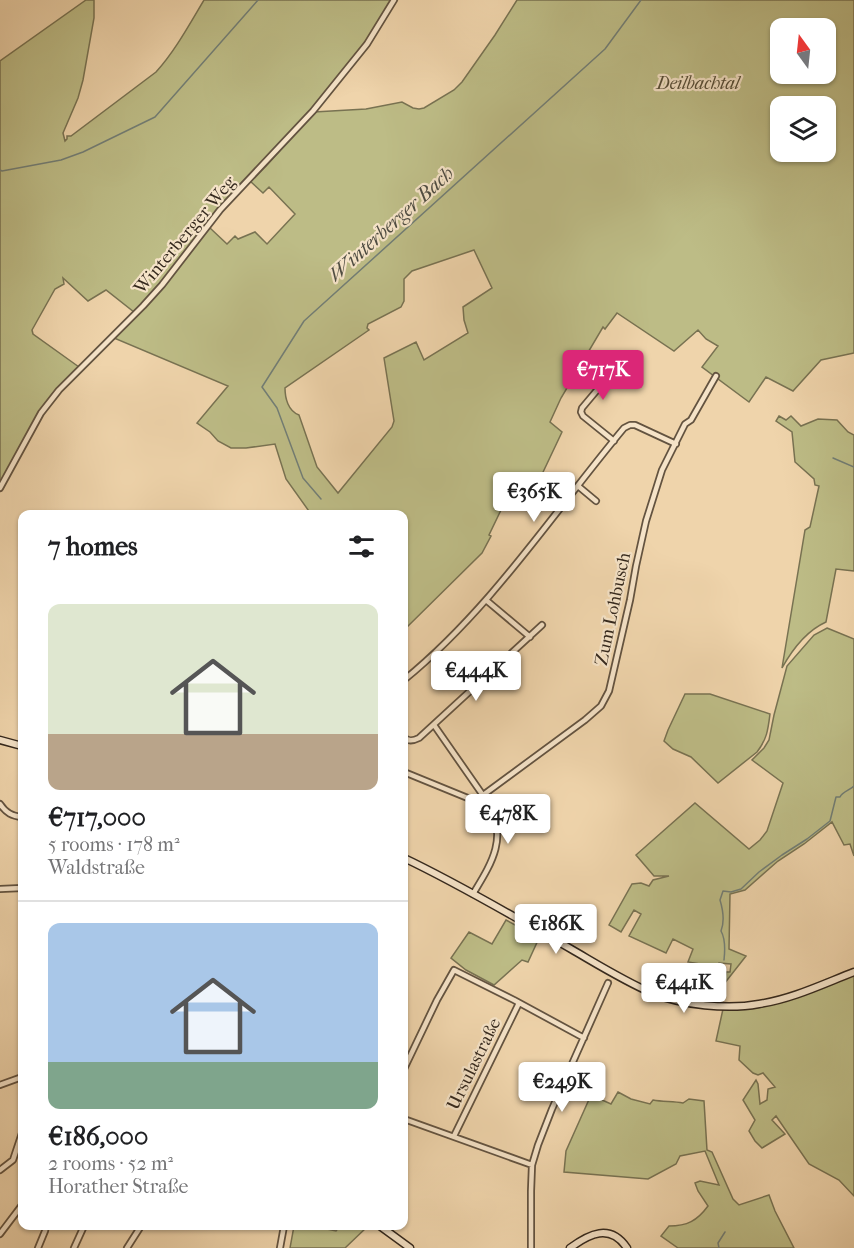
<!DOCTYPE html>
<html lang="en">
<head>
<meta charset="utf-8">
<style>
	body { margin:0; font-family:"IM FELL French Canon",serif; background:#f2f2f2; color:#202124; height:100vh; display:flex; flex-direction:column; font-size:22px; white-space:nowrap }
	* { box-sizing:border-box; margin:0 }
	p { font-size:20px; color:#757577 }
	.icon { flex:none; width:33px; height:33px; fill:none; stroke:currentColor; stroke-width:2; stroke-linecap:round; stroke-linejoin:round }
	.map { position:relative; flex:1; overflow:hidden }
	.side { position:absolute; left:18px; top:510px; width:390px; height:720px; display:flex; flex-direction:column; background:#fff; border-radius:12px; box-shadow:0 2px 4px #0004 }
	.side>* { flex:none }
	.needle { width:39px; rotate:345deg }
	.buttons { position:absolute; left:770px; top:18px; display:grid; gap:12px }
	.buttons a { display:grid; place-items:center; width:66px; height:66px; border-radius:12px; background:#fff; box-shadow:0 2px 4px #0004; font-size:30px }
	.price { position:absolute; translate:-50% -51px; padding:0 14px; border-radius:6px; background:#fff; color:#222; font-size:20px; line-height:39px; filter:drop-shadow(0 2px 3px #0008) }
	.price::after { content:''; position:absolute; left:50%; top:36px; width:18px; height:14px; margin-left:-9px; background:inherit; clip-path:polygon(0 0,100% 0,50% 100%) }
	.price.selected { background:#db2777; color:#fff }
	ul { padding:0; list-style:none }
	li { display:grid; align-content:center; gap:12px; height:318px; padding:0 30px }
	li+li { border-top:2px solid #e0e0e0 }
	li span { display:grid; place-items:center; height:186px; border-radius:12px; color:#555 }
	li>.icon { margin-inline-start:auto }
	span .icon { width:108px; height:108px; fill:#fffc; stroke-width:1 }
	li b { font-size:26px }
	h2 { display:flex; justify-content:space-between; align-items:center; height:72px; padding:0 30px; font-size:26px }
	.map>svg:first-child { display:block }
</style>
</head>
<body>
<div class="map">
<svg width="854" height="1248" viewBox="0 0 854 1248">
	<rect width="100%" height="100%" fill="#efd4ab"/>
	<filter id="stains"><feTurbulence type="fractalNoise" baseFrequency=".00333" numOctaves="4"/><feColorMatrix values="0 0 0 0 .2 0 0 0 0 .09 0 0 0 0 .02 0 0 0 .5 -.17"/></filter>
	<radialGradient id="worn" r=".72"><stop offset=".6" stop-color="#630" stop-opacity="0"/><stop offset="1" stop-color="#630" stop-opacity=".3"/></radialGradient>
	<path fill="#bdbc86" stroke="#787252" stroke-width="1.5" fill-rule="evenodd" d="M86,0H94V18L83,80L78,98L63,133L65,141L67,139V136H71L156,72C175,51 189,25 204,0H392L366,42L309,112L218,209L161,283L134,312L106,290L88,301L63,278L64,284L55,289L32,330L33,334L79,367L53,393L40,411L0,489V61Z
		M517,0H854V353L821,360L793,391L766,377L749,402L702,367L718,346L706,339L698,330L674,351L617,313L605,329L603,327L561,398L550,422L562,432L535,489L523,480L506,510L502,508L489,535L491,536L482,553L404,630V514H311L286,479L275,444L246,448H231L218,441L210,432L197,423L228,386L114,338L164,286L209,227L227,244L235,236L238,239L255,232L267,244L295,214L269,187L263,193L250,181L266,166L314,112L366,109L402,102L413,108L419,109L424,108L454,90L462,82L495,35ZM780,28H825V74H780ZM780,106H825V152H780ZM474,250L492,288L463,307L464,320L468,333L424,360L416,342L384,358L394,421L392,427L338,493L317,467L299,415C288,411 285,398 285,388L369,330L367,328L368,324L401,307L404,301V279L412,271Z
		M779,416L786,420L791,416L801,426L818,419L837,420L848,432L854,435V571L836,569L826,622C806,631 792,650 782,668L805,530L810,527L819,486L815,485L814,479L795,462L792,432L776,421Z
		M827,628L854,639V856L850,844L844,845L832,822L804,844L778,861L745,890L730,894L729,949L746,956L724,984L726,972H730L731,964L719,963L718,967L688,962L693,949L673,939L666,953L629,936L641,914L634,910L621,932L609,925L632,884L641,883L649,886L653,880L669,876H654L636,855L695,803L749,849L760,840L767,831L783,783L752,760L764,748L769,740L774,715L787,666L814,635Z
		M685,694H710L770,714C768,730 767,739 757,752L718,783L691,757L673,749L664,741L668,730Z
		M506,920L539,938L528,962L522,960L494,985L466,970L451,958L469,932L492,944Z
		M854,974V1196L839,1180L809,1164L776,1116L772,1120L785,1134L762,1148L755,1141L749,1131L755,1120L743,1100L756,1080L758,1084L760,1104L767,1100L768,1089L775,1087L763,1073L758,1075L753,1073L739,1060L740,1046L716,1041L723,1009L761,1006Z
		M618,1092L631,1099L650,1104L653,1100C663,1102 673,1101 683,1103L689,1099L704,1101L707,1150L712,1152L733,1199L739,1205L769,1195L775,1211L794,1248H678L661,1236L669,1226C687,1226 697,1221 708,1206L698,1191L695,1183L700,1181L719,1185L705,1151L680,1156L676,1164L648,1179L564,1172L566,1151L591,1095L611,1104Z
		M294,1226H323L322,1228L336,1231L340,1226H368L345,1248H290Z"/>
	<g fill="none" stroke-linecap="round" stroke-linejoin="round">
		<path stroke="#727e76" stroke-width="1.5" d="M0,170L2,171L61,160L83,152L155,117L258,0
			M833,458L854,467
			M321,499L303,478L277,408L262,387L304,321L605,49L641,0
			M323,514L326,511
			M724,960C725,951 725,938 721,931C725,921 723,910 720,900L723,891L731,892L741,889L759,872L782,855L807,839L830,821L836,797H840C842,792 850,790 854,786
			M719,1248L718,1243L725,1232"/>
		<defs>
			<path id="street" d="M614,441L583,416L581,412L582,408L619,364L629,357
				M578,486L596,501
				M0,488L41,413L59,390L143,306L162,285L220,210L313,111L367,44L394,0
				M486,600L530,637
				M404,680C491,609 553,513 624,428L630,425H635L676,444
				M434,725L489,804C508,839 491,864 473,894
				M404,737C408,742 413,741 419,738L542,625
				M404,772L475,801L585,720L601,706L609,691L630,600L636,566L646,521L662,470L685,424L691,420L716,376
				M0,804C6,813 12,816 22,817
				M0,889L22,888
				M404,1069L437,1000L454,970L514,1000L584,1038
				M0,1085L22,1077
				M404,1119L532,1165
				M454,1136L519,1003
				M0,1170L13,1160L22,1133
				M0,1234L22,1205
				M38,1248L45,1231L46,1226
				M74,1248L84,1226
				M127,1248L141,1226
				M280,1248L284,1226
				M531,1248V1191L532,1165L538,1145L552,1109L608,983"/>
			<path id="secondary" d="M0,740L22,746
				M404,858C461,885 516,918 571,949C597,964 624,981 652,993C682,1005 727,1010 759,1004C792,999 823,984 854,972
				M380,1226L410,1248
				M570,1248C589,1234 610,1223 627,1248"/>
		</defs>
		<use href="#street" stroke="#635340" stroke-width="8"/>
		<use href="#secondary" stroke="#34281d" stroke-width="9"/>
		<use href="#street" stroke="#f5e3c8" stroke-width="4.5"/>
		<use href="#secondary" stroke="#f5e3c8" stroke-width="6"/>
	</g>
	<g text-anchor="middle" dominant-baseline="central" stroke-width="4.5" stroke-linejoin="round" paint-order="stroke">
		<g font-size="18" font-style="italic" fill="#564d37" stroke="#f5e3c8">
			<text x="698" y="83">Deilbachtal</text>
		</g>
		<g font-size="18" fill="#34281d" stroke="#f5e3c8">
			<text transform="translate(185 235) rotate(-50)">Winterberger Weg</text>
			<text transform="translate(613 609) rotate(-78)">Zum Lohbusch</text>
			<text transform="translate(474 1064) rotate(-64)">Ursulastraße</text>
		</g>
		<g font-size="20" font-style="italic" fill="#4e4c42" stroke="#f5e3c8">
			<text transform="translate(391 224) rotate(-42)">Winterberger Bach</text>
		</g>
	</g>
	<rect width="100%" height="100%" filter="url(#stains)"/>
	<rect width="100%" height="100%" fill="url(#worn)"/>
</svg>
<div class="buttons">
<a><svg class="needle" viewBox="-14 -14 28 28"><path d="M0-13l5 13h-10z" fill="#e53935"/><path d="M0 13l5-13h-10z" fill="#757577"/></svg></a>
<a><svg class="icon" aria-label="layers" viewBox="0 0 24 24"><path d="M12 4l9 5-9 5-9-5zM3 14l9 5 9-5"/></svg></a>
</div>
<b class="price selected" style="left:603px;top:401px">€717K</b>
<b class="price" style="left:534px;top:523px">€365K</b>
<b class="price" style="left:476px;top:702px">€444K</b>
<b class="price" style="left:508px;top:845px">€478K</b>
<b class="price" style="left:556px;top:955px">€186K</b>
<b class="price" style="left:684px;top:1014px">€441K</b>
<b class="price" style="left:562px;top:1113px">€249K</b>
<section class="side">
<h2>7 homes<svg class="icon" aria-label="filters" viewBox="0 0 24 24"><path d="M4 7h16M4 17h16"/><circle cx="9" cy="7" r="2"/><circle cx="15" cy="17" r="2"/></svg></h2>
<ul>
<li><span style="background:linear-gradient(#dfe7d0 70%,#b9a48a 0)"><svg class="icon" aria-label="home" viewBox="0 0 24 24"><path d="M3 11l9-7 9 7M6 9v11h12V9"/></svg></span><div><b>€717,000</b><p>5 rooms · 178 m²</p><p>Waldstraße</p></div></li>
<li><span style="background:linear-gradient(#a9c7e8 75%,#7fa58c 0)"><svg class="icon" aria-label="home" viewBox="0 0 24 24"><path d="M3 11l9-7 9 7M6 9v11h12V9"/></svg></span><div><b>€186,000</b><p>2 rooms · 52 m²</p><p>Horather Straße</p></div></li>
</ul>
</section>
</div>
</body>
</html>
